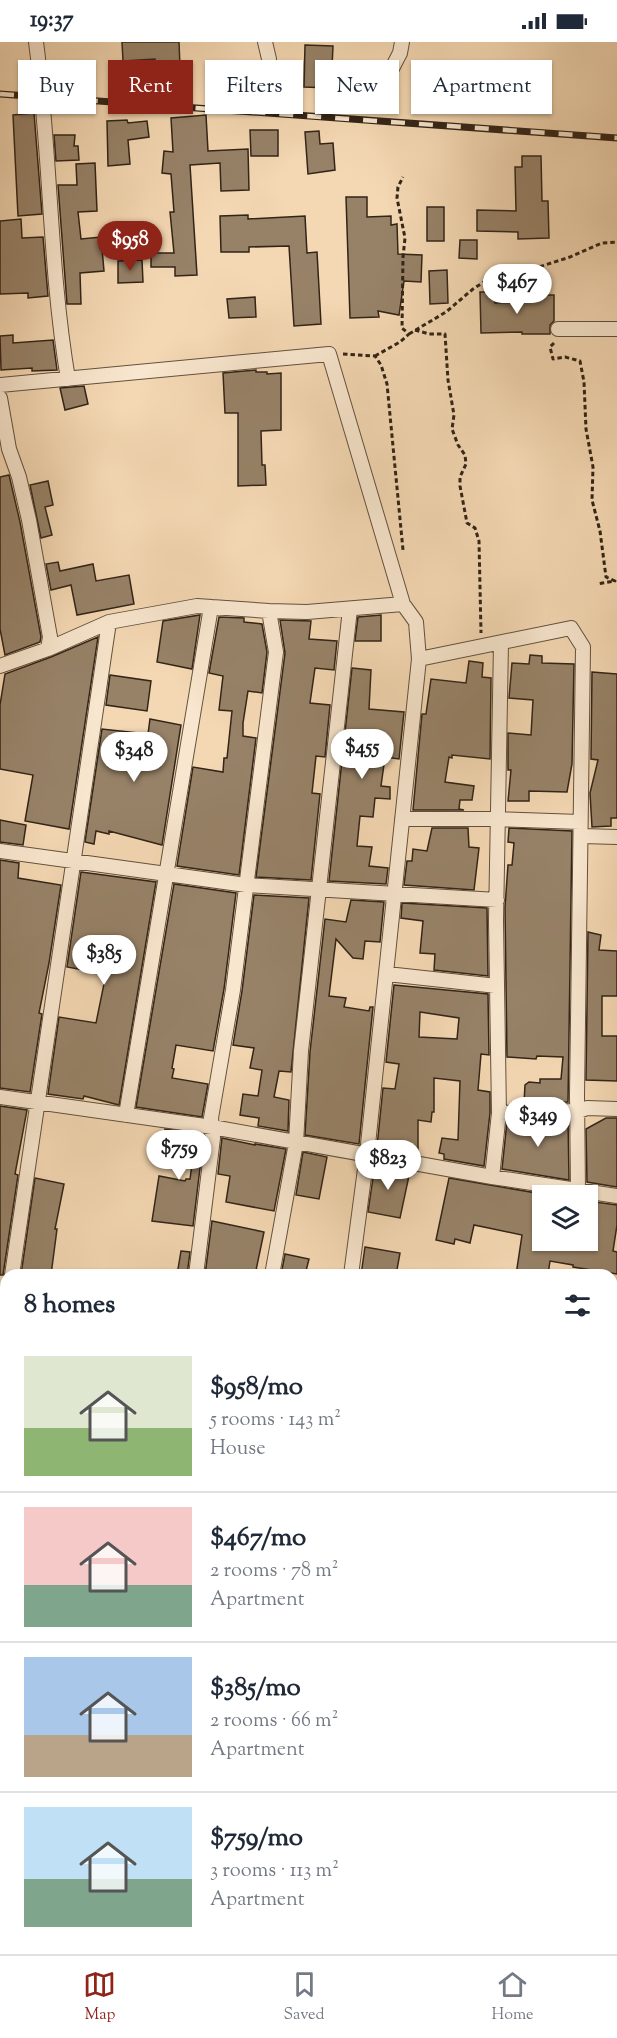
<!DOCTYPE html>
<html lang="en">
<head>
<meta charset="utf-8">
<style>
	body { margin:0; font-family:"Sorts Mill Goudy",serif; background:#f6f6f7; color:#1f2937; height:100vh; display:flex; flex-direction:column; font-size:22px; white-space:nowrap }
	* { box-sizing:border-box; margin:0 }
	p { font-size:20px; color:#747a83 }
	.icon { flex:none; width:33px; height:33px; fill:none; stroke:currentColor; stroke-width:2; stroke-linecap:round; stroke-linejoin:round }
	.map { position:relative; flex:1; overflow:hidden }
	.details { position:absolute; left:0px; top:1227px; width:618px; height:686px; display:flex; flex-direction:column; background:#fff; border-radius:18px 18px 0 0; box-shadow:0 2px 4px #0004 }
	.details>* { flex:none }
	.guide { position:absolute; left:18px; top:18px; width:582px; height:54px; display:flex; gap:12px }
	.tools { position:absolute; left:532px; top:1143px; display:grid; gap:12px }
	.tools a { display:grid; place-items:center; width:66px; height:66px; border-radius:0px; background:#fff; box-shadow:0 2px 4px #0004; font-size:30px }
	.price { position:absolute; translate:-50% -51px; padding:0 14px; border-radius:21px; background:#fff; color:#222; font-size:20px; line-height:39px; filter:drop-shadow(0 2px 3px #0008) }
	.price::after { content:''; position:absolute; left:50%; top:36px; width:18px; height:14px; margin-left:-9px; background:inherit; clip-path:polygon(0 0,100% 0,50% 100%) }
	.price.selected { background:#8f2418; color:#fff }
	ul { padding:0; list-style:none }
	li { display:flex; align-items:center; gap:18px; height:150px; padding:0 24px }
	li+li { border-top:2px solid #e0e1e3 }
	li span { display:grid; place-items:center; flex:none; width:168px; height:120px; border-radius:0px; color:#555 }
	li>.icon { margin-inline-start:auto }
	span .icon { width:72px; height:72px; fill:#fffc; stroke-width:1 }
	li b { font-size:26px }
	h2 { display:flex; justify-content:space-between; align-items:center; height:72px; padding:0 24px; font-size:26px }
	.tag { padding:0 21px; border-radius:0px; background:#fff; box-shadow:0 2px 4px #0004; font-size:21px; line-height:54px }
	.tag.selected { background:#8f2418; color:#fff }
	.status { display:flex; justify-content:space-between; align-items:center; height:42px; padding:0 30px; background:#fff; direction:ltr }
	.status svg { height:16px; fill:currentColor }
	.tabs { display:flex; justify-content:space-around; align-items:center; height:84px; border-top:2px solid #e0e1e3; background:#fff; font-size:16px; color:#747a83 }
	.tabs a { display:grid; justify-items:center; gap:3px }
	.tabs .selected { color:#8f2418 }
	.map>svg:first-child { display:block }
</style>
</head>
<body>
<div class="status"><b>19:37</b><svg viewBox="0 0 49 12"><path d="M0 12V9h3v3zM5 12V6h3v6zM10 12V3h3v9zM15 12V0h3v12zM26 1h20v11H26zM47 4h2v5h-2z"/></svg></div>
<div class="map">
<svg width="617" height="1912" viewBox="0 0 617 1912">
	<rect width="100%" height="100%" fill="#f4d8b3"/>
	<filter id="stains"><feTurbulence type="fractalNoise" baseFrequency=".00333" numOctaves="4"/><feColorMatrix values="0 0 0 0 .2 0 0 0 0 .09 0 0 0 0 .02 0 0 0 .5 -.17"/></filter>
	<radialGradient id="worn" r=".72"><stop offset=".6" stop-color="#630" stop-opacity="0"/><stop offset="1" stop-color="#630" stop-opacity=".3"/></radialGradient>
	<path fill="#978268" stroke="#322417" stroke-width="1.5" fill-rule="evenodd" d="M122,0H179L180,25H155V17L123,19Z
		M305,3L333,4L331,46L304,45Z
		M283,35H299L298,47L283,46Z
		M514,40L541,41L539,57L527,56L526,69H512Z
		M34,71L42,172L18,174L13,73Z
		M206,73L208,109L248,107L249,148L221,149L220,121L190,123L197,233L175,234V225H151V211H174L170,170H174L171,132L162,131L164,109L173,110L171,76Z
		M127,78L128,81L147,79L149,95L128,98L130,122L108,124L107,79Z
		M250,88H278V114H251Z
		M319,89L320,102L333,101L335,128L308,132L305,90Z
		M54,93H75L74,104H78L79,118L56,119Z
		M522,114H541L542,159H548L549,196L518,197V190L477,189V168L516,169L515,125H522Z
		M95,121L97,169L78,170L81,197L101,195L104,229L80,231L81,262H67L58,143H77L76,122Z
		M346,155H367V175L391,174V183L397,182L398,212L422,213L421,240L404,239L399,273L378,269L379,275L350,276Z
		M427,165H444V199H427Z
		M248,173V177L305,174L307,211L317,210L321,282L294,284L289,204L249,205V210H221L220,174Z
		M21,177L22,196L43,195L48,254L28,256V251L0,252V179Z
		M460,198H477V217L459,216Z
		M142,218L143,240L118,241V219Z
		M447,228L448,261L430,262L429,229Z
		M480,250H494L495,261L522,260V253H554V279L550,283V292H522V290L481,291Z
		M255,255L256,275L229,276L227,257Z
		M13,293V301L53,298L57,328L32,329V326L1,328L0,294Z
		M256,328V330H267V332L281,331V388L261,389L262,423H265L266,443L238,444V371H225L223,331Z
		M84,344L88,362L65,368L60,346Z
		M9,433L20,480L41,595L40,600L5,613L0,587V435Z
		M48,439L53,463L45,465L52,493L41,496L30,443Z
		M58,520L60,529L93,522L96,539L129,533L134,562L77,573L71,543L51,548L46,522Z
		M200,573L192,627L157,620L163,579Z
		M381,573V599H355L358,575Z
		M219,575L244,576V580L262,582L267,610L262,651L248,649L243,681V694L256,696L239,833L177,824L193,725L223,730L224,716H227L232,669L219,668L223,634L209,631Z
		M280,578L311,579L309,597L337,599L334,628L315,626L310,661L330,663L325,715L316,714L312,751L320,752L311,838L256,835L285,611Z
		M98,595L69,787L25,779L33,733L0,727V663L5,632L51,615Z
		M530,613L542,614V621L574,622L572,722L567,750L529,749V759H508L511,728H508V691L531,693L533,658L509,656L512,621L529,622Z
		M469,619L483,621L482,635L491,636L490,717L452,713V716L449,715L445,740L474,744L472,758H460L459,767L464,768H413L422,672H426L431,637L466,641Z
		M352,626L371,628L369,667L404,670L399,717L385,715L381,744L390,745V757L375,756L373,775L360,774L357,804L372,805L369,824L388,826L386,842L329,839Z
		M592,630L617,632V776H611V784L592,785L590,751L598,718L591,717Z
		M110,633L151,639L147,669L106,663Z
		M150,677L181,683L162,803L109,789V792L96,789L94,802L85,800L102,687L148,692Z
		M0,778L26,783L23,803L0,800Z
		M432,786H468L469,805L479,806L474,848L404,843L407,819H412L413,807L427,809Z
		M509,786L572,789L568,1060L524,1061L525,1043L529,1040L540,1041V1037H561L563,1015L537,1014L536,1017L507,1015L505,865L508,823H512L514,801L508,800Z
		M0,818L19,821L18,836L61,843L49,921L39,971L42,972L30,1050L0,1046Z
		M81,830L156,840L119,1063L84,1054L83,1057L48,1052L59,975L96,981L106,932L67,925Z
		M174,842L236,851L224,947L213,1009L176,1003L172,1026L174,1027L172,1036L208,1042L202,1075L136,1065Z
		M254,853L309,856L291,1030L279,1029L274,1055L289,1058L288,1089L258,1084L259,1076L240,1073L243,1052L258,1054L262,1028L250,1026L254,1006L233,1003L242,949Z
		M351,858L384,860L380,900L365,899L363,917L353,916L336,897L329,954L346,956L344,965L369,969L370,965H373L359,1102L305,1093L310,1010L325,877L346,880Z
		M402,861L487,866L488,934L434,928L435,912L420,911L423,879L401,876Z
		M588,890L601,893L599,908L617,909V954H602V994H617V1039L586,1038Z
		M394,943L488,952L489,1013L481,1012L478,1048L490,1050V1071L484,1124L444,1117V1112L439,1111L442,1096L458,1098L460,1039L434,1036V1070H432L431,1080L418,1078V1112L377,1105L383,1046L395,1047L399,1022L386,1020ZM420,970L459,976L457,997L419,995Z
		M0,1064L27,1068L15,1132L18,1133L3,1233H0Z
		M606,1076H617V1145L587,1140L586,1087Z
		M568,1078L569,1138L502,1127L507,1080Z
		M165,1087L204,1093L193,1184L152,1179L159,1134L185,1139L186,1137H190L193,1115L164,1110Z
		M222,1096L255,1103V1102L286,1107L274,1169L226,1160L230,1134L218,1132Z
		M303,1110L327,1115L319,1157L296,1153Z
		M375,1123L410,1129L400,1176L368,1170Z
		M35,1136L64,1142L55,1187H57L51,1233H21Z
		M449,1136L554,1154H543V1198H588V1159L617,1163V1183L613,1209L617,1210V1232L573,1225V1223L550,1219L548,1233H516L522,1193L474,1183L470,1201L455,1197L454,1202L436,1198Z
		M212,1179L264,1190L255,1233H205Z
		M365,1205L400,1211L396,1233H361Z
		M181,1209L190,1210L187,1233H177Z
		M285,1212L309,1217L305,1233H281Z"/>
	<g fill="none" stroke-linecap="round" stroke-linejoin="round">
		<defs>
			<path id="minor" d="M36,0C51,112 49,225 68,337
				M265,0L269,17
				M387,36L400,11L402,0
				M558,287H617
				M0,343L329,312L403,562
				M0,356L9,407L19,435L29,478L50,595L48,607
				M419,617L571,586L583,605L577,1053L578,1149
				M0,624L48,607L109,580L197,564L269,569L307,570L403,562L416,580L419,617L367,1112L351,1233
				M402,777H497L580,780
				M582,794L617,795
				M0,809L246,843L497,858
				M387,932L497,944
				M0,1055L212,1085L492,1135L617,1154
				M499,1071L579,1069L587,1066L617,1067
				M126,1073L211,565
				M492,1135L499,1071L496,879L501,601
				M12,1233L109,580
				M196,1233L213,1096L211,1076L233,948L276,610L269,569
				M272,1233L296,1101L301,1009L350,567
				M612,1256H617
				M0,1316L6,1275
				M612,1548L617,1521
				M0,1624L6,1626
				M0,1748L6,1721
				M612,1778L617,1779
				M0,1807H6
				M473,1906L476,1912
				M74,1912V1906
				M153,1912V1906
				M230,1912L231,1906
				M313,1912L314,1906
				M390,1912L391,1906
				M527,1912L528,1906"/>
			<path id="primary" d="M0,1365L6,1367
				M612,1595L617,1597"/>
		</defs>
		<use href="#minor" stroke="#62513e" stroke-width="16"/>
		<use href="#primary" stroke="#322417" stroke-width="24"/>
		<path stroke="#322417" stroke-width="3" stroke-dasharray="4.5 3" stroke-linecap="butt" d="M415,288L429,292H445L448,338L454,373L452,387L458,403L465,413L466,422L460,435V444L467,481L475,486L479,499L481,591
			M409,292L446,270L473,247L490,236L514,233L570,215L602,201L617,200
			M554,301L550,305L553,317L565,315L580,319L584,340L586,387L593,425L592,458L600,489L606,535L615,539L597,542
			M343,312L375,314L381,323L387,342L403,508
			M375,314L400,300L409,292L402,286L403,215L405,196L397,156L398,145L403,135"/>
		<use href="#minor" stroke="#f8e6ce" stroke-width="14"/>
		<use href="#primary" stroke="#f4d8b3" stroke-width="21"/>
		<defs>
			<path id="rail" d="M0,52L617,96"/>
		</defs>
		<use href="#rail" stroke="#322417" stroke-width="7"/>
		<use href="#rail" stroke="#f8e6ce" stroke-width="4.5" stroke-dasharray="14" stroke-linecap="butt"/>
	</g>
	<rect width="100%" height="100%" filter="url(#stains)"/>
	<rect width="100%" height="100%" fill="url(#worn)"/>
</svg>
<div class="tools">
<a><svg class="icon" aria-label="layers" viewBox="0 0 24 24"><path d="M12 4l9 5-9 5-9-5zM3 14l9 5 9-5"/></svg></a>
</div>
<b class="price selected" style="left:130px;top:230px">$958</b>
<b class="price" style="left:517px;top:273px">$467</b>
<b class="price" style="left:362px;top:738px">$455</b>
<b class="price" style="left:134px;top:741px">$348</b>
<b class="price" style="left:104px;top:944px">$385</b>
<b class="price" style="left:538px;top:1106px">$349</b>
<b class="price" style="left:179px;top:1139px">$759</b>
<b class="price" style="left:388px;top:1149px">$823</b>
<div class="guide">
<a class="tag">Buy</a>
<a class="tag selected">Rent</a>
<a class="tag">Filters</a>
<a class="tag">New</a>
<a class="tag">Apartment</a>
</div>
<section class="details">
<h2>8 homes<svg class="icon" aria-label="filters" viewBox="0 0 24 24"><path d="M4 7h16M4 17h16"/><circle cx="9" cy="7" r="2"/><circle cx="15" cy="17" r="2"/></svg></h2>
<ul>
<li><span style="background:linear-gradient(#dfe7d0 60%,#8fb573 0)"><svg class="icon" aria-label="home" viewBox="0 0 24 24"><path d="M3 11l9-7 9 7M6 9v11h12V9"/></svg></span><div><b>$958/mo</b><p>5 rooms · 143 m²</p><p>House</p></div></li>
<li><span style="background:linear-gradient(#f6c9c9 65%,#7fa58c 0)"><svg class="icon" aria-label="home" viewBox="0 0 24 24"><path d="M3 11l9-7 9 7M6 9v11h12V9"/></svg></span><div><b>$467/mo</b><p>2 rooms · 78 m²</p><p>Apartment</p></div></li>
<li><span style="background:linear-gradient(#a9c7e8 65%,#b9a48a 0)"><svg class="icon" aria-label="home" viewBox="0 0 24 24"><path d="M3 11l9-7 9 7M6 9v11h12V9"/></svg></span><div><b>$385/mo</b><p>2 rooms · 66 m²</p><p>Apartment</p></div></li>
<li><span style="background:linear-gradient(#bfe0f5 60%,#7fa58c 0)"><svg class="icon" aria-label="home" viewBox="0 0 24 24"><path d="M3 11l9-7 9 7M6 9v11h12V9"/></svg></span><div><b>$759/mo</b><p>3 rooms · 113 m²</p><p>Apartment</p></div></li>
</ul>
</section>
</div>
<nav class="tabs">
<a class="selected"><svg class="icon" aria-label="map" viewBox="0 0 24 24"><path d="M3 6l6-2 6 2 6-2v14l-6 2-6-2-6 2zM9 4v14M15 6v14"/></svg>Map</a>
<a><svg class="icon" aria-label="saved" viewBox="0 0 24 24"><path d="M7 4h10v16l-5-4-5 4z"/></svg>Saved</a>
<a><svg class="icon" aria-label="home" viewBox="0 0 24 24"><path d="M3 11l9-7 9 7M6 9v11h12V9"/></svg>Home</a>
</nav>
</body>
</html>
